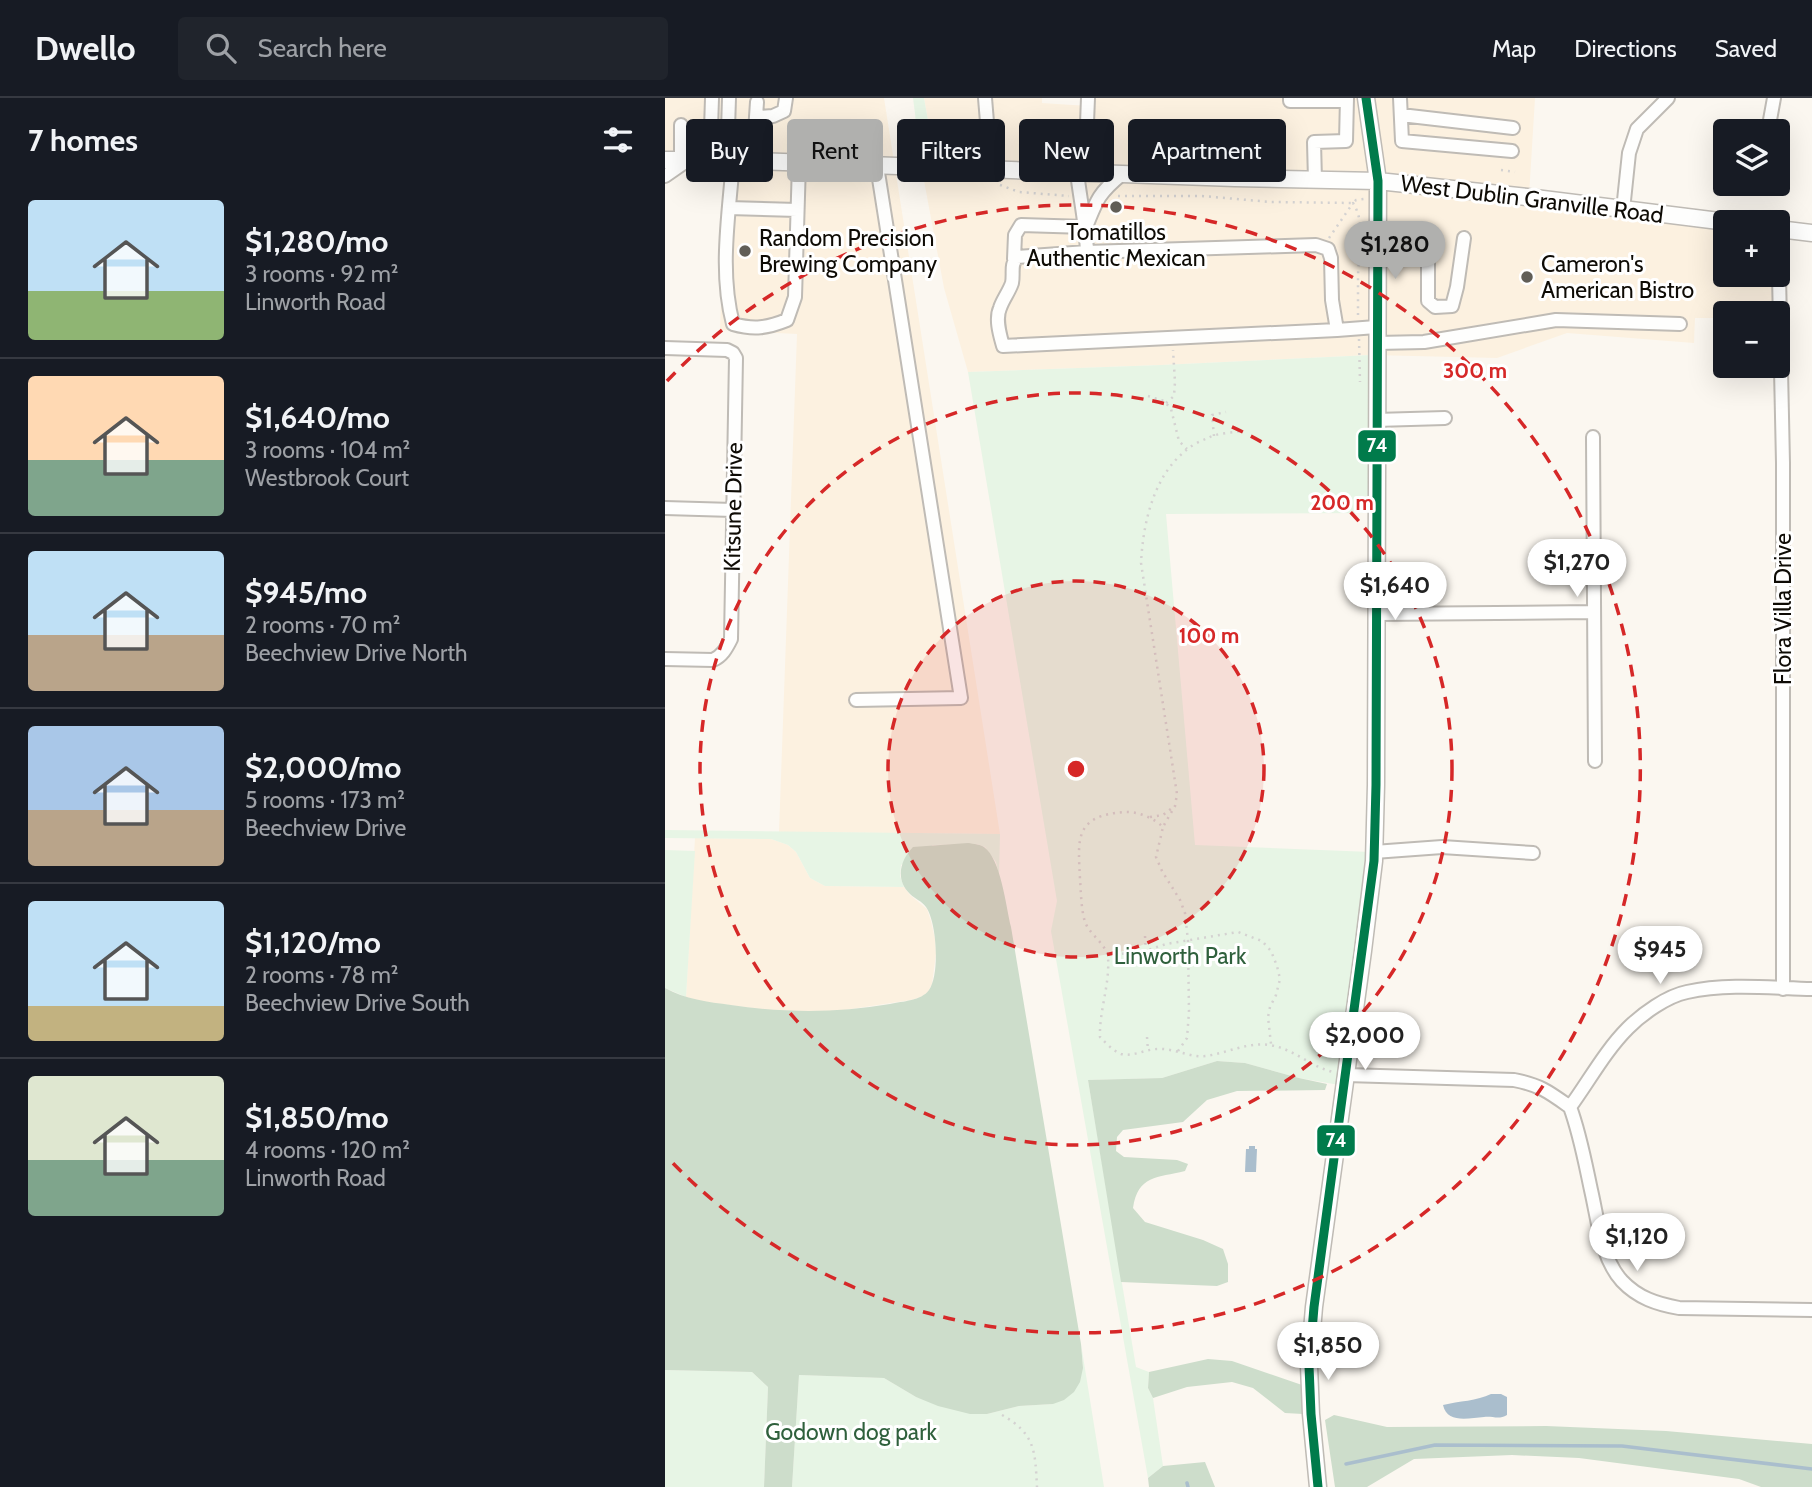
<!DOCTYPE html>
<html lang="en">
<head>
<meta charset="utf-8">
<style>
	body { margin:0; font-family:Cabin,sans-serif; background:#20242c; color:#f1f3f6; height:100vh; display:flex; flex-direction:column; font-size:26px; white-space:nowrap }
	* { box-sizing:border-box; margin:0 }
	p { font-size:23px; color:#9ea1a6 }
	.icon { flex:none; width:38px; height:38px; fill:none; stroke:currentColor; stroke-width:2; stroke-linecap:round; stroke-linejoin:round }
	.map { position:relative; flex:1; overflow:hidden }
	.sheet { display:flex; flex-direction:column; background:#171b24; width:665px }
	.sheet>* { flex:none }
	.hud { position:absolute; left:21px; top:21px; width:665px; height:63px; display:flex; gap:14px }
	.buttons { position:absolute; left:1048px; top:21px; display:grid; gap:14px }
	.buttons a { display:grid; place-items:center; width:77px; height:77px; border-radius:7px; background:#171b24; box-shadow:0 7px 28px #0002; font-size:35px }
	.price { position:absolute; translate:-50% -60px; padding:0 16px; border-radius:24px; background:#fff; color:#222; font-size:23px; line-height:46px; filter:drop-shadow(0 2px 4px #0008) }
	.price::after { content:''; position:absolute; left:50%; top:42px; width:21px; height:16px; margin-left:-10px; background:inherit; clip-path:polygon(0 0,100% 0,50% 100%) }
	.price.current { background:#b0b0ae; color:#111 }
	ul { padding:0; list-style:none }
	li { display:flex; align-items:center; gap:21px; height:175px; padding:0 28px }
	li+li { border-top:2px solid #363941 }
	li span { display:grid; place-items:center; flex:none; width:196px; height:140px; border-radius:7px; color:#555 }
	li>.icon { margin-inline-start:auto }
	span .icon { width:84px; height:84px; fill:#fffc; stroke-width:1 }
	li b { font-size:30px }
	h2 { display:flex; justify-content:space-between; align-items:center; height:84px; padding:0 28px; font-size:30px }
	.pill { padding:0 24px; border-radius:7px; background:#171b24; box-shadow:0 7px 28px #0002; font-size:24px; line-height:63px }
	.pill.current { background:#b0b0ae; color:#111 }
	header { display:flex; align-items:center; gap:42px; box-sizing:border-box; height:98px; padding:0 35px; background:#171b24; border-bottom:2px solid #363941 }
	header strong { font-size:33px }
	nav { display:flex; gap:38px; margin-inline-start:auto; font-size:24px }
	.search { width:490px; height:63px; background:#20242c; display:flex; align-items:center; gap:18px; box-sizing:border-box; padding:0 24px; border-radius:7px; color:#9ea1a6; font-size:26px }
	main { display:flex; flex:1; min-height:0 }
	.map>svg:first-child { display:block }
</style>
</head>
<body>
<header>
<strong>Dwello</strong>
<div class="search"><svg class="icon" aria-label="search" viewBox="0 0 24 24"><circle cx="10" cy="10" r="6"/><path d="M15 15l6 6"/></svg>Search here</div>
<nav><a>Map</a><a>Directions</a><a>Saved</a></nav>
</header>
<main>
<section class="sheet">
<h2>7 homes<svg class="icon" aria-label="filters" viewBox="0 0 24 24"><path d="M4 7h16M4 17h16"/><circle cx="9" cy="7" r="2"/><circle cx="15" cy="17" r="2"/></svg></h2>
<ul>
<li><span style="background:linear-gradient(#bfe0f5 65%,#8fb573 0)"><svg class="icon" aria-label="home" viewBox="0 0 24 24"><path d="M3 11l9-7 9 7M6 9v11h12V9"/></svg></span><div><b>$1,280/mo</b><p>3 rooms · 92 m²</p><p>Linworth Road</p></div></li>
<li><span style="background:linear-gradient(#ffd9b3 60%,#7fa58c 0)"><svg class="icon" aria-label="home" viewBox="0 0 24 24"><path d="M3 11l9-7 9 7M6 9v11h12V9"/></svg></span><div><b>$1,640/mo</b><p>3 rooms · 104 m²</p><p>Westbrook Court</p></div></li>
<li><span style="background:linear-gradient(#bfe0f5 60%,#b9a48a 0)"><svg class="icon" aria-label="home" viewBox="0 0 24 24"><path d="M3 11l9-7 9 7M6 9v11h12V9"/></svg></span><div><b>$945/mo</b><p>2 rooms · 70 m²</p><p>Beechview Drive North</p></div></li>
<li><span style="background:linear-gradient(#a9c7e8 60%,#b9a48a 0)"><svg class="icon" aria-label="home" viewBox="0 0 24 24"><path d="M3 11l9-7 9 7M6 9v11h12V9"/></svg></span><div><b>$2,000/mo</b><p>5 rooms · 173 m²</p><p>Beechview Drive</p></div></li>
<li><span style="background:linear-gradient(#bfe0f5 75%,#c2b280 0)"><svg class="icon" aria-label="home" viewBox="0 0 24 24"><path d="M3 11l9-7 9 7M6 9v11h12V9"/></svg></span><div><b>$1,120/mo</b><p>2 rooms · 78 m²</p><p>Beechview Drive South</p></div></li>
<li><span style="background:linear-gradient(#dfe7d0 60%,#7fa58c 0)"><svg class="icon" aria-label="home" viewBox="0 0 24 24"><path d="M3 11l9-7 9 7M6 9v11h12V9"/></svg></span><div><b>$1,850/mo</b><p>4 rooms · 120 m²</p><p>Linworth Road</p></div></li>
</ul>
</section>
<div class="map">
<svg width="1147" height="1389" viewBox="0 0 1147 1389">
	<rect width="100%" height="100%" fill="#fbf7f0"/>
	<path fill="#fcf1e0" d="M0,0H219L335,736L114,734L132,236L55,232L61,68L0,66Z
		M259,0H377V5L423,8L424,0H870L864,98L1060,134V177H1113V215H1060V220H1030L1029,245L902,235L832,260L706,257L496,267L303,274L279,190L255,61H270Z
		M30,740L106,741L123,747L131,754L145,780L160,788L239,789L245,797L262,811L266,823L270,841L271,856L267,886L263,894L256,899L246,902L173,913H112L40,904L21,899Z"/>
	<path fill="#e7f5e5" d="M248,0H259L270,61H255C252,40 251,20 248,0Z
		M706,257L705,415L501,416L530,747L706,754L674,987L634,980L580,965L552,963L497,980L423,982L471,1269L484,1274L483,1290L488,1300L498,1368L483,1380L386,833L392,803L303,274L496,267Z
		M0,732L335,736L334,777L331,764L320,749L312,746L268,747L236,767L235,778L239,789L160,788L145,780L131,754L123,747L106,741L0,740Z
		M0,752L30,753L21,899L0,890Z
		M416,1246L439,1389H127L134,1277L219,1280L251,1299L322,1316L354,1308L388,1306L418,1270Z
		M0,1272L87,1274L103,1289L99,1389H0Z"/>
	<path fill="#cdddcb" d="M303,745C309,746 314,746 319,749C336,761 341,809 346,829L416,1246L418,1270L415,1284L409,1294L399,1302L388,1306L354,1308L322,1316H305L273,1308L251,1299L219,1280L134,1277L127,1389H99L103,1289L87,1274L0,1272V890C20,901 43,904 66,907C120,915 172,915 225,906C238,903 256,903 264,892C275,877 272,824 261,809C257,803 250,801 245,796C230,782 235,762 248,749Z
		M552,963L580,965L634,980L662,986L660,992L572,993L542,1002L518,1024L458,1032L452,1039L451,1053L459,1059L512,1062L523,1066L520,1073C492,1080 473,1077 468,1110L480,1124L538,1142L558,1151L563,1166V1184L552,1188L456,1184L423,982L497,980Z
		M543,1261L567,1263L637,1287L638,1316L620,1315L588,1290L567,1284L522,1289L488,1300L483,1290L484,1274Z
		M669,1317L722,1329L881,1328L1001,1333L1147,1346V1389H1096L1074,1381L914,1360L847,1357L749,1361L702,1389H670L660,1322Z
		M540,1364L550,1389H484L483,1380L498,1368Z"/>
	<path fill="#aabecd" d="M584,1048H590V1051H592L591,1074H580L581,1051H584Z
		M826,1296H836L842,1299V1317C834,1322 828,1318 819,1319C804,1320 782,1326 778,1307C794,1303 812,1303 826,1296Z"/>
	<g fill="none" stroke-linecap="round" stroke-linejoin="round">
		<path stroke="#aabecd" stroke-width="3.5" d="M681,1366L770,1347L957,1348L1147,1371
			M522,1385L523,1389"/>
		<defs>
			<path id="minor" d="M320,0L326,72
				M625,0V3H682
				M735,0L737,43L847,53
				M736,17L848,30
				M92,19L108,18L119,13L121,0
				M1103,33L1109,0
				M16,62V27
				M45,62L47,0
				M62,62L64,0
				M68,63C64,117 54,173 68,226C89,232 102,230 122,222L130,199L134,65
				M88,63L92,4
				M412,74C415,101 421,127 422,154L651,147L663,151L666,160L667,202L672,232L711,229
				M420,75L423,0
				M0,78L23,62
				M650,82L649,44L681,43L682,0
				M64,110L132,112
				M958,112L964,55L972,31L1003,0
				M421,129C432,101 434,95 457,76
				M1113,131L1118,365V891
				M757,137L763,156V203L770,209L787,208L792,189L799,140
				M422,154L352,159C345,167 349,175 347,185C344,194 338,201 335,210C330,221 335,237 338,248L672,232
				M349,161L350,137L356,127L421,129
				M712,245L759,244L891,222L1015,226
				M0,250L62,252L68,255L71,260L66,541C61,551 57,558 48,562L0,561
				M711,322L780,320
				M928,339L930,663
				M0,410L68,412
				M712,516L929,514
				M191,602L296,600L212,68
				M709,754L777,749L868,755
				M681,977L849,982C875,987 884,994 905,1009
				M905,1009C915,1036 920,1064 926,1092C933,1122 936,1160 957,1183C973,1200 992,1206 1014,1210L1147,1212
				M905,1009C924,983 940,953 963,930C977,916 1002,898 1022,894C1063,885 1106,890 1147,891"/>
			<path id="major" d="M0,62H62L570,80L713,83L862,99L1062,124
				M1113,131L1147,135
				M653,1389L646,1316L644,1268L649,1209L698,853L709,763L711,687L713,83L701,0"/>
		</defs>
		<use href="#minor" stroke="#bfbbb5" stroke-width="16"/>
		<use href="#major" stroke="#bfbbb5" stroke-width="19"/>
		<path stroke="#d4d2d1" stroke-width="2.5" stroke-dasharray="2 5" stroke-linecap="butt" d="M836,72L850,74
			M335,87L354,94L404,98
			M453,98H537L606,104L688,105L691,102L699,101
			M664,140L688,105C701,125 694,155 693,177C693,191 693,204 693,217
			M694,241L695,284
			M483,298L499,303L506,311L514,343L522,351
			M501,305L509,298L510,284L508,252
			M549,338L547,317L561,314
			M485,719L498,717L507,710
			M499,727L510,708L512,696L476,465C478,426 488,380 519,354C525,348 535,343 543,340C552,335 565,335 575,333
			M480,838L482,871
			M443,857L477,854L501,846L573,834L597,843L606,853L612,868L615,881L611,897L605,909L603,919L606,946
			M482,939L483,953
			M513,953L522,940L524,914L523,843L520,815L515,802L497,773L491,759L498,729C489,720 472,713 459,714C409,718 413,741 415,781C416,794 416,811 420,824C425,837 441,846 443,859C445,887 434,913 435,939C441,945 448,953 456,956C469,959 480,951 493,951C509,950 525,960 541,958C562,955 582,944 604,947C628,950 644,968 668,974
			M337,1317C371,1336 370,1354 372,1389"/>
		<use href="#minor" stroke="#fefefd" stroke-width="12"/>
		<use href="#major" stroke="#fefefd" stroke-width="16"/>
		<defs>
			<path id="bus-1" d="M653,1389L646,1316L644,1268L649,1209L709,763L711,687L713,83L701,0"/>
		</defs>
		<use href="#bus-1" stroke="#fff" stroke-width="14"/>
		<use href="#bus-1" stroke="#007b4b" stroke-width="9"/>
	</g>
	<circle cx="411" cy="671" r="188" fill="#d62828" fill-opacity=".12"/>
	<g fill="none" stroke="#d62828" stroke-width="3.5" stroke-dasharray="12 9">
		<circle cx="411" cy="671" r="188"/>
		<circle cx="411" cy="671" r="376"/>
		<path d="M2 283A564 564 0 1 1 2 1059"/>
	</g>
	<g fill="#615e57" stroke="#fff" stroke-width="2.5">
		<circle cx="451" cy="109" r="7"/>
		<circle cx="80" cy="153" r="7"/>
		<circle cx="862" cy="179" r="7"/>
	</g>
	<g text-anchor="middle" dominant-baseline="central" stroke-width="6" stroke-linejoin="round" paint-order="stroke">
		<g font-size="23" fill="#0e0b05" stroke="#fff">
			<text transform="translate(867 101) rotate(7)">West Dublin Granville Road</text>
			<text transform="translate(68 409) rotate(-89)">Kitsune Drive</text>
			<text transform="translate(1118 511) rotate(-90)">Flora Villa Drive</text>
		</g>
		<g font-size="23" fill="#0e0b05" stroke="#fff" text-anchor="start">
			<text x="451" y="134" text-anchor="middle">Tomatillos<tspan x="451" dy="26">Authentic Mexican</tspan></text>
			<text x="94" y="140">Random Precision<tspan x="94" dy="26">Brewing Company</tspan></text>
			<text x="876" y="166">Cameron's<tspan x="876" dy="26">American Bistro</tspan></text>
		</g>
		<g font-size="23" fill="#2f603c" stroke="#fff">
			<text x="515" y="858">Linworth Park</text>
			<text x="186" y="1334">Godown dog park</text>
		</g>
	</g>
	<circle cx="411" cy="671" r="10" fill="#d62828" stroke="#fff" stroke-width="3.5"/>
	<g font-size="21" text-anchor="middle" font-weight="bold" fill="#d62828" stroke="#fff" stroke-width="6" stroke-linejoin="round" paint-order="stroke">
		<text x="810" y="280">300 m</text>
		<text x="677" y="412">200 m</text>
		<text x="544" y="545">100 m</text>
	</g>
	<g stroke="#fff" stroke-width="2.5">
		<rect x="692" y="331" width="40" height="34" rx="7" fill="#007b4b"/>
		<rect x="651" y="1026" width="40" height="33" rx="7" fill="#007b4b"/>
	</g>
	<g font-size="19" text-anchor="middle" font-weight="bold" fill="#fff">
		<text x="712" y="354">74</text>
		<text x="671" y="1049">74</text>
	</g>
</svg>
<div class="buttons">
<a><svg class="icon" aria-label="layers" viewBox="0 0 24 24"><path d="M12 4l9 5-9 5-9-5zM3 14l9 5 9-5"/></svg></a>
<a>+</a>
<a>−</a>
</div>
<b class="price current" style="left:730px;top:183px">$1,280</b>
<b class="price" style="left:912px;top:501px">$1,270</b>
<b class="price" style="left:730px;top:524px">$1,640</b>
<b class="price" style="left:995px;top:888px">$945</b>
<b class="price" style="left:700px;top:974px">$2,000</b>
<b class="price" style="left:972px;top:1175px">$1,120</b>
<b class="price" style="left:663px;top:1284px">$1,850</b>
<div class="hud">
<a class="pill">Buy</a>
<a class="pill current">Rent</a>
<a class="pill">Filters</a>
<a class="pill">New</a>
<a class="pill">Apartment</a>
</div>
</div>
</main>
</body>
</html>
